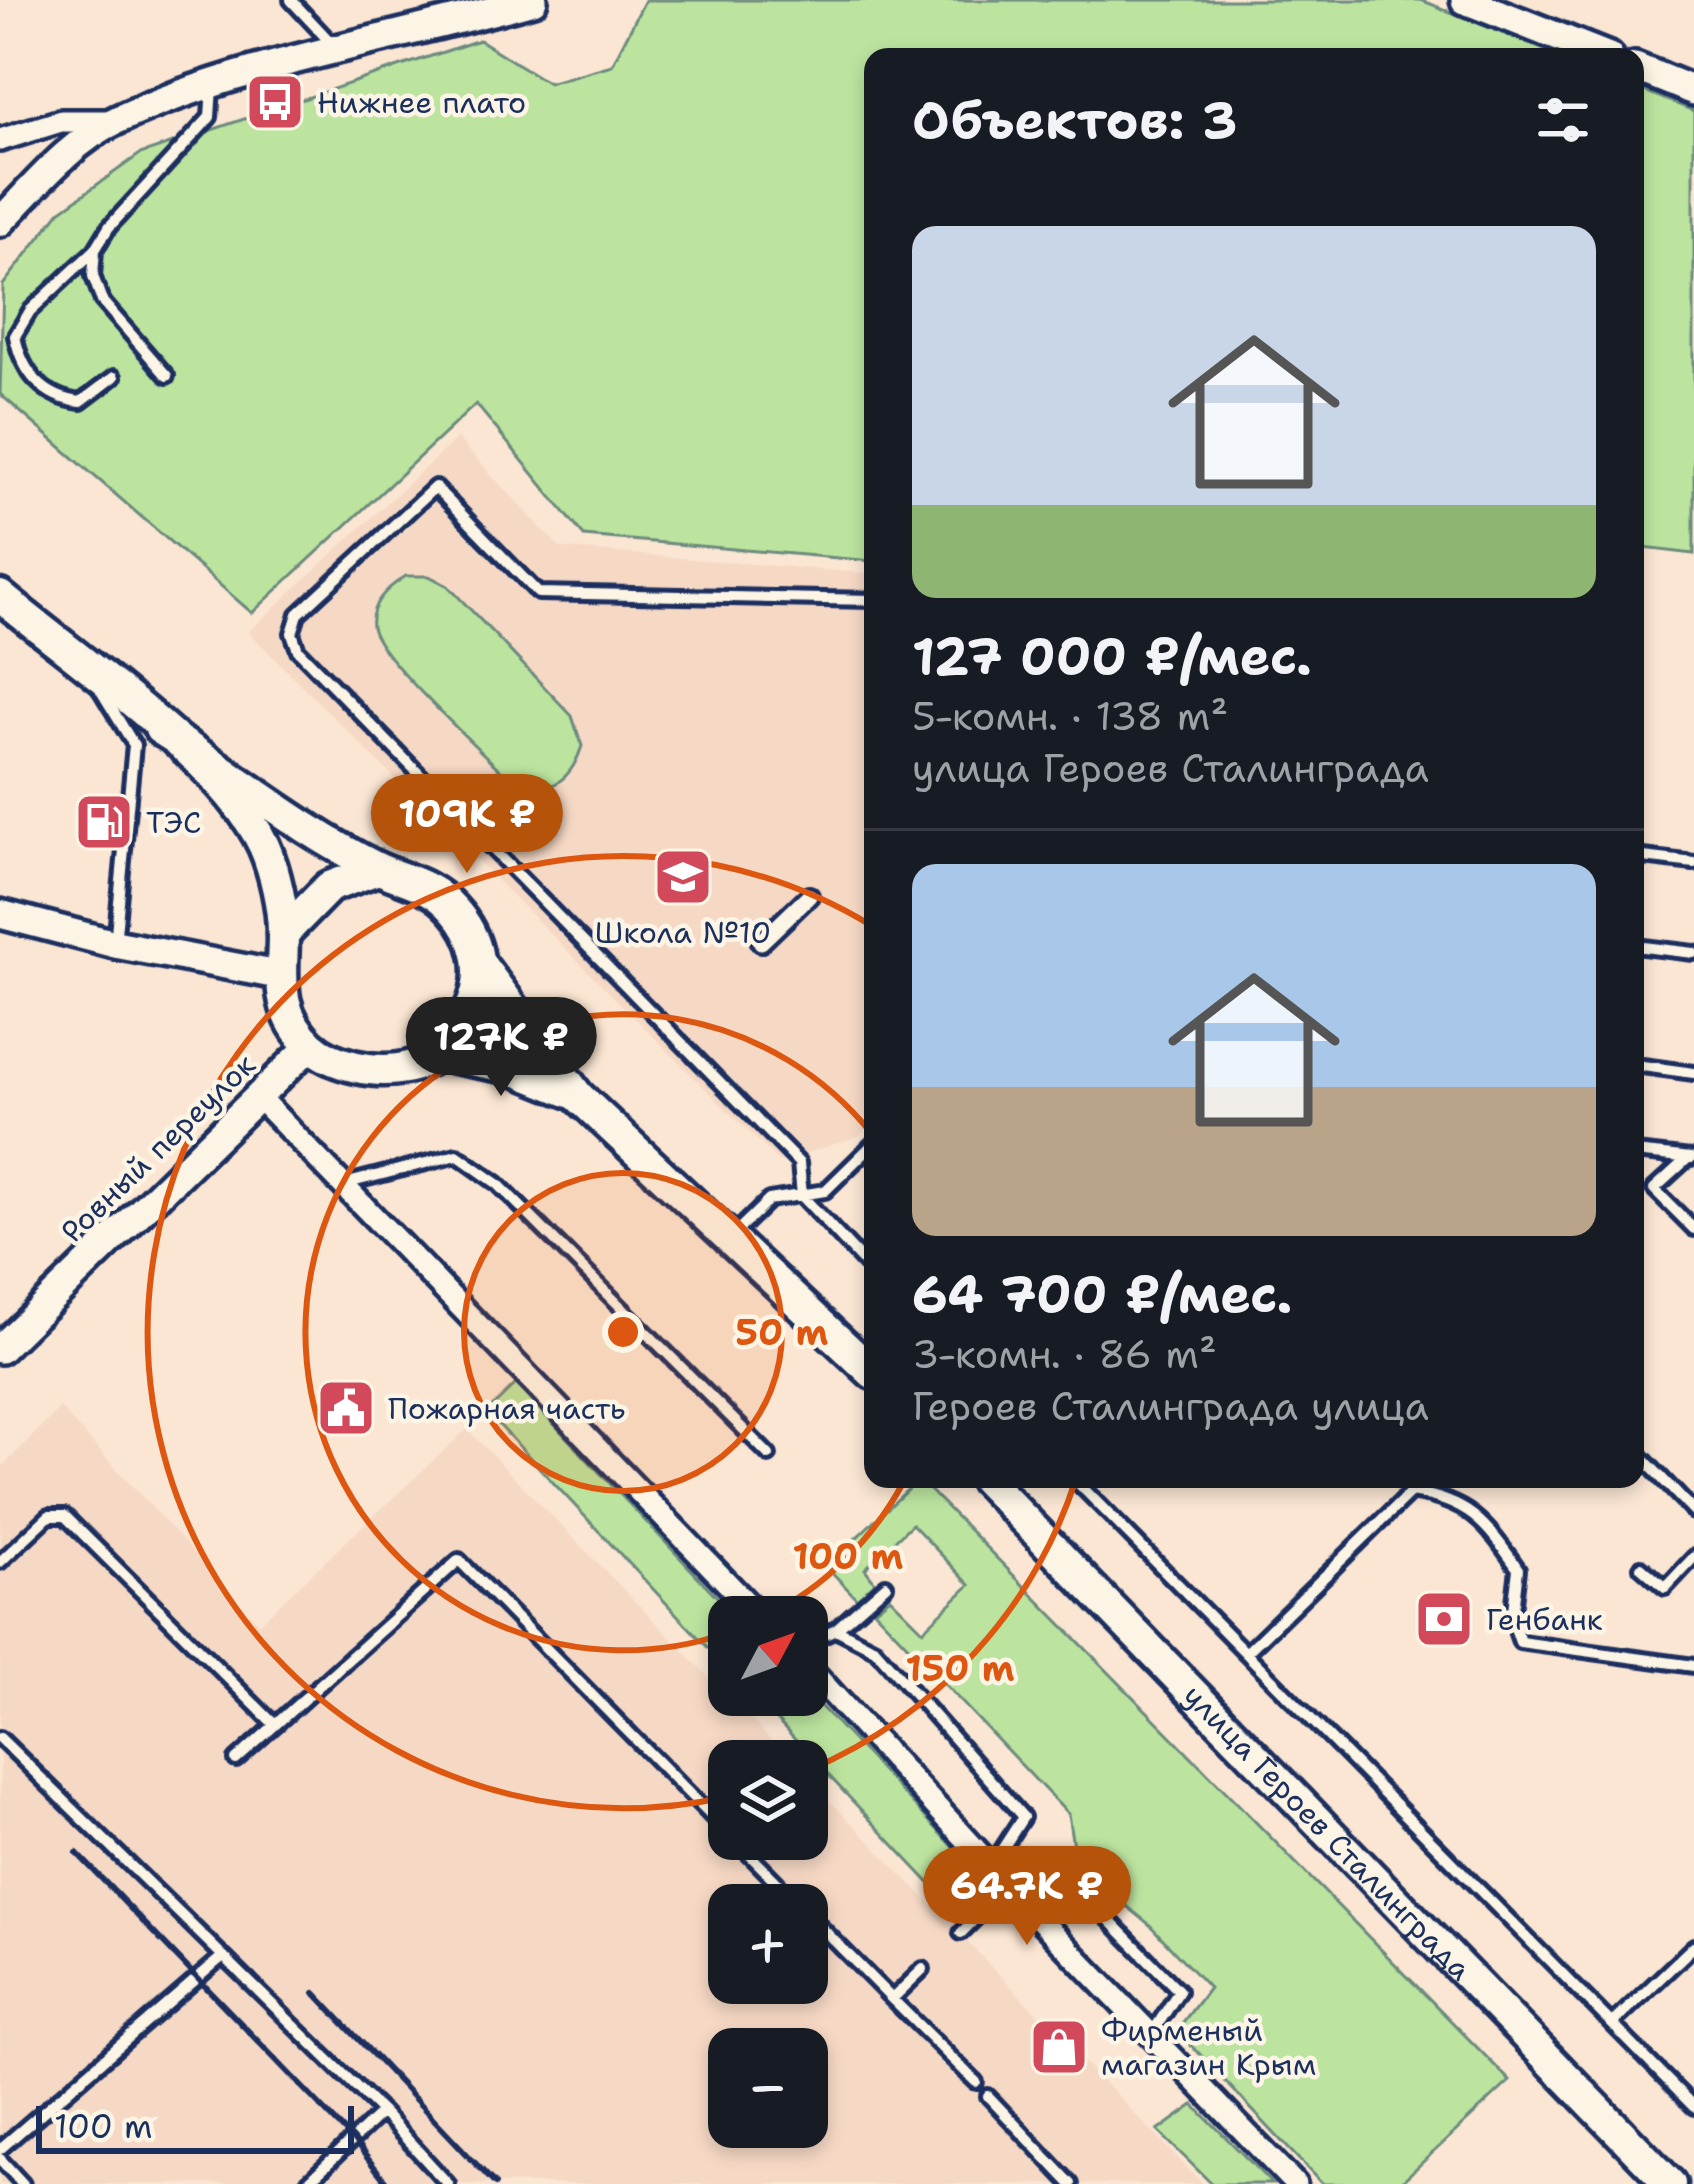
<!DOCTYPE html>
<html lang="ru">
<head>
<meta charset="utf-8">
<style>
	body { margin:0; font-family:"Shantell Sans",sans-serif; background:#20242c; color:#f1f3f6; height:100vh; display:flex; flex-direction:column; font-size:45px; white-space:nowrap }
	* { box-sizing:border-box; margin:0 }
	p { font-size:39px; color:#9ea1a6 }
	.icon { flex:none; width:66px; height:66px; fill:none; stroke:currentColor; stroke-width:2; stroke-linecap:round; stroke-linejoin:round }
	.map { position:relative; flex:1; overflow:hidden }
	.panel { position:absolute; left:864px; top:48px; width:780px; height:1440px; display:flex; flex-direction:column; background:#171b24; border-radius:24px; box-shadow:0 6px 18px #0003 }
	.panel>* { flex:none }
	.needle { width:78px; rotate:49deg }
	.tools { position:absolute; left:708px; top:1596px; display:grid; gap:24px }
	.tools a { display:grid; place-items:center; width:120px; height:120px; border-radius:24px; background:#171b24; box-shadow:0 6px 18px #0003; font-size:60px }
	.scale { position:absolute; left:36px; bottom:30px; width:318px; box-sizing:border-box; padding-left:12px; border:6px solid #1b2f5e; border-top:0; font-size:33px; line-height:42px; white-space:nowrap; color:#1b2f5e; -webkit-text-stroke:9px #fcf5e5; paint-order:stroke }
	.price { position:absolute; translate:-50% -102px; padding:0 27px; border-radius:42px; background:#b45309; color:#fff; font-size:39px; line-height:78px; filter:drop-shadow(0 3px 6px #0008) }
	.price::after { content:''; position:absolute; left:50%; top:72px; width:36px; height:27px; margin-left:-18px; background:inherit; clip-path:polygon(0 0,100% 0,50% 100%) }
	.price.selected { background:#222; color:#fff }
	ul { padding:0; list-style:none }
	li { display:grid; align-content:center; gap:24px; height:636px; padding:0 48px }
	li+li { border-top:3px solid #363941 }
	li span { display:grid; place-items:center; height:372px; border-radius:24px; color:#555 }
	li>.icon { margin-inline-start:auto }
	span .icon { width:216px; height:216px; fill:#fffc; stroke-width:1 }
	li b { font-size:51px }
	h2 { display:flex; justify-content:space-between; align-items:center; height:144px; padding:0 48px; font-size:51px }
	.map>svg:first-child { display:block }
</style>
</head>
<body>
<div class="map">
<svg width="1694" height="2184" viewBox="0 0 1694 2184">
	<rect width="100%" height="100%" fill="#fbe6d3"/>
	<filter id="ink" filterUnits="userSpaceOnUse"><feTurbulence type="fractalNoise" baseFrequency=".00833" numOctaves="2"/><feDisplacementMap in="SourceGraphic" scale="24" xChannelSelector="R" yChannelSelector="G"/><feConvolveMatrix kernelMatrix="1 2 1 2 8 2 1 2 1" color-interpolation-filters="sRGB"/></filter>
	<g filter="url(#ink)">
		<path fill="#f6d9c5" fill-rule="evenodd" d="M457,438L560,548L873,574V1122L859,1136L779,1162L248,632Z
			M60,1408L259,1623L467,1429L791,1761H729V1839H807V1777L1203,2184H0V1469ZM729,1905H807V1983H729ZM729,2049H807V2127H729Z"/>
		<path fill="#bce49f" stroke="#6c8a7e" stroke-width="3" d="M645,0H1421L1562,57H873V561L584,536L476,404L252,613L0,394L3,285L60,211L140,154L479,40L548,83L612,65Z
			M1635,87L1694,111V554L1635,547Z
			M406,576H429L448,586L572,716L582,746C570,784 544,799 509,779C482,751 377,657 372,627C369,603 388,587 406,576Z
			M516,1384L736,1617H729V1670L487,1412Z
			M919,1479L1510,2081L1399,2184H1322L1177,2030L1209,1988L1149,1924L1091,1877L1074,1852L1068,1814L874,1610L890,1597L923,1630L970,1585L912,1524L865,1569L875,1582L857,1599L826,1566Z
			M807,1692L965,1859L941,1895L753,1695Z
			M1194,2105L1272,2184H1212L1158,2131Z"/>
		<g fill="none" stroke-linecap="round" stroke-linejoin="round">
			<defs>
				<path id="service" d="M291,0L334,46
					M95,250L30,311L15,336C22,372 43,398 81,402L114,377
					M167,376L102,301L93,276L95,250L109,227L210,117L212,87
					M873,600L538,593L435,487L298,614L292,633L298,650L799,1163L802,1196L873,1272
					M101,691L134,745L115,944
					M1635,856L1694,863
					M1635,946L1694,953
					M1635,1065L1694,1073
					M1635,1152L1691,1158
					M1688,1158L1654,1189L1694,1229
					M340,1185L457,1155L498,1184L769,1455
					M733,1235L769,1200L825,1191L873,1144
					M1635,1450L1694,1512
					M1074,1479L1694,2107
					M0,1562L49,1516H65L274,1724
					M1641,1567L1665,1588L1694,1557
					M836,1629L886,1585
					M807,1642L836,1629L875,1649L1023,1817L992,1865
					M1247,1652L1411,1492C1468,1501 1485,1521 1518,1569L1512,1619L1520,1642L1694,1666
					M0,1738L223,1956L0,2149
					M236,1760L459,1560L729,1834
					M734,1839L799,1905
					M807,1913L892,1999L923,1969
					M1045,1925L1081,1891L1179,1991L1151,2035
					M961,1933L1008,1886
					M223,1956L382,2112L306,2184
					M892,1999L976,2082
					M1615,2021L1694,1946
					M988,2096L1071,2184
					M382,2112L448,2184
					M0,2159L23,2184"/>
				<path id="pedestrian" d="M761,942L809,896"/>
				<path id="minor" d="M0,140L61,121H113
					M258,1097L760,1617
					M807,1666L1045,1925L1295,2184"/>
				<path id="tertiary" d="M1465,0L1609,57
					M1635,67L1694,91
					M0,222C34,187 72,140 117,120C242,62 400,38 533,0
					M0,914L115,944L278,975
					M0,1349L311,1045"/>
				<g id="secondary">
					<path d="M0,596C75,659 224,759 264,846C275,871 283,907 283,934C283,975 274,1010 310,1045C333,1066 376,1074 405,1068C436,1062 458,1038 470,1010C487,975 479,937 453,909C430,883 404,881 375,867C300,830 231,773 160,729"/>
					<path d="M283,934L329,887L378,869"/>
					<path d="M480,964L578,1096L873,1373"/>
					<path d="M439,1054L508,1067L573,1093"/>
					<path id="s1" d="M985,1479L1670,2184"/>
				</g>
			</defs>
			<use href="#service" stroke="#1b2f5e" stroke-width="20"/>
			<use href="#pedestrian" stroke="#1b2f5e" stroke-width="24"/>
			<use href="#minor" stroke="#1b2f5e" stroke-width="30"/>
			<use href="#tertiary" stroke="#1b2f5e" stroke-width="36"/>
			<use href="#secondary" stroke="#1b2f5e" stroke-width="39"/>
			<use href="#service" stroke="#fcf5e5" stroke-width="10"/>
			<use href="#pedestrian" stroke="#fcf5e5" stroke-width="15"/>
			<use href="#minor" stroke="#fcf5e5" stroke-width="21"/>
			<use href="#tertiary" stroke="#fcf5e5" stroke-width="27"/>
			<use href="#secondary" stroke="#fcf5e5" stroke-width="30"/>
			<path stroke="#1b2f5e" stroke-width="6" d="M77,1853L353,2140L388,2184
				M315,1993L495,2184"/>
		</g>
	</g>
	<circle cx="623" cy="1332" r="159" fill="#de5710" fill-opacity=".12"/>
	<g fill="none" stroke="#de5710" stroke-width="6">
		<circle cx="623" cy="1332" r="159"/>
		<path d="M904 1481A318 318 0 0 1 765 1617M727 1633A318 318 0 1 1 872 1134"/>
		<path d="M1076 1479A476 476 0 0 1 809 1770M726 1797A476 476 0 1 1 872 926"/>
	</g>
	<defs>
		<symbol id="bus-square" viewBox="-11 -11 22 22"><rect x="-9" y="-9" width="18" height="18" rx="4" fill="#d1495b" stroke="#fcf5e5"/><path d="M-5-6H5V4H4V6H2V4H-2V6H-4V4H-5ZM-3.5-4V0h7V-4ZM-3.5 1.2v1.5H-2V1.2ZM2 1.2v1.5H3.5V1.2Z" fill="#fff"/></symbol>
		<symbol id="fuel-square" viewBox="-11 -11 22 22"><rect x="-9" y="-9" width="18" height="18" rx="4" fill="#d1495b" stroke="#fcf5e5"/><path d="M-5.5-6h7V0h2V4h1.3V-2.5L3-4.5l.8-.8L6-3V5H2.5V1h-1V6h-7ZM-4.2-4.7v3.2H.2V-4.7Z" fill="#fff"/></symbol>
		<symbol id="school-square" viewBox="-11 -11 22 22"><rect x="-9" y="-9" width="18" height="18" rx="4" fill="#d1495b" stroke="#fcf5e5"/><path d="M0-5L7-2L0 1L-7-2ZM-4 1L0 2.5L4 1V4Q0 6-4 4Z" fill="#fff"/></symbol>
		<symbol id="civic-square" viewBox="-11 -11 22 22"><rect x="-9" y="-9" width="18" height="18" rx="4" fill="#d1495b" stroke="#fcf5e5"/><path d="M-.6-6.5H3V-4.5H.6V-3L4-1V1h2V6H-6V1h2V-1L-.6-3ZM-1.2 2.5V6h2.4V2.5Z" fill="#fff"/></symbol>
		<symbol id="bank-square" viewBox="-11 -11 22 22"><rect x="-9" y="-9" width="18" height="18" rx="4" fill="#d1495b" stroke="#fcf5e5"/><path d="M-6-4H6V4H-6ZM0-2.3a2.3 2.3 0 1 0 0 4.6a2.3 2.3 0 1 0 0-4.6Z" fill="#fff"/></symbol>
		<symbol id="shop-square" viewBox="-11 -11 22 22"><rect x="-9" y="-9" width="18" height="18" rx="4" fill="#d1495b" stroke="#fcf5e5"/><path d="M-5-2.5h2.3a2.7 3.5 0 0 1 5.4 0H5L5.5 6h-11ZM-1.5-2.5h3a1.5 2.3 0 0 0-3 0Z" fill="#fff"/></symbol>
	</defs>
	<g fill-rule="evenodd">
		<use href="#bus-square" x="242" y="69" width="66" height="66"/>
		<use href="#fuel-square" x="71" y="789" width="66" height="66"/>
		<use href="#school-square" x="650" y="844" width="66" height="66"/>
		<use href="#civic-square" x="313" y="1375" width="66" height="66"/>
		<use href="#bank-square" x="1411" y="1586" width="66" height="66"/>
		<use href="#shop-square" x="1026" y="2014" width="66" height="66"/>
	</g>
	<g text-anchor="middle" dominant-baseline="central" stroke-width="9" stroke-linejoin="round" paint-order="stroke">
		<g font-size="30" fill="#1b2f5e" stroke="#fcf5e5" text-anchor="start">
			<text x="317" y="102">Нижнее плато</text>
			<text x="146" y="822">ТЭС</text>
			<text x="683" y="932" text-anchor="middle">Школа №10</text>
			<text x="388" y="1408">Пожарная часть</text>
			<text x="1486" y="1619">Генбанк</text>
			<text x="1101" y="2030">Фирменый<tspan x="1101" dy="34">магазин Крым</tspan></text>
		</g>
		<g font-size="30" fill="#1b2f5e" stroke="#fcf5e5">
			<text transform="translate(158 1148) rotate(-44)">Ровный переулок</text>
			<text stroke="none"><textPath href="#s1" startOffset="492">улица Героев Сталинграда</textPath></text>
		</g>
	</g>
	<circle cx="623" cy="1332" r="18" fill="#de5710" stroke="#fcf5e5" stroke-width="6"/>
	<g font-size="36" text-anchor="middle" font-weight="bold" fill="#de5710" stroke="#fcf5e5" stroke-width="9" stroke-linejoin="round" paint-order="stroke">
		<text x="782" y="1345">50 m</text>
		<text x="848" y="1569">100 m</text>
		<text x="960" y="1681">150 m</text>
	</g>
</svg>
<div class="tools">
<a><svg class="needle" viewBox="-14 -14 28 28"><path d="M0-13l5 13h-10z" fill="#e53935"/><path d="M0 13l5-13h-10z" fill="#9ea1a6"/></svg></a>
<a><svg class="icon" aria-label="layers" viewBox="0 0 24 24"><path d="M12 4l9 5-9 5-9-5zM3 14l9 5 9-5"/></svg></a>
<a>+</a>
<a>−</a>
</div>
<div class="scale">100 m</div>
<b class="price" style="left:467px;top:876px">109K ₽</b>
<b class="price selected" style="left:501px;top:1099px">127K ₽</b>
<b class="price" style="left:1027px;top:1948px">64.7K ₽</b>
<section class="panel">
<h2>Объектов: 3<svg class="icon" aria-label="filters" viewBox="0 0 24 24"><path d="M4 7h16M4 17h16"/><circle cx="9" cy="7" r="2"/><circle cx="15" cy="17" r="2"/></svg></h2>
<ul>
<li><span style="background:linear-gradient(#c9d6e8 75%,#8fb573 0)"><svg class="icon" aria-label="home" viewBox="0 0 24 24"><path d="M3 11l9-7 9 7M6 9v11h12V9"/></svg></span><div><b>127 000 ₽/мес.</b><p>5-комн. · 138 m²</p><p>улица Героев Сталинграда</p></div></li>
<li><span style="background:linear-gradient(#a9c7e8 60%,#b9a48a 0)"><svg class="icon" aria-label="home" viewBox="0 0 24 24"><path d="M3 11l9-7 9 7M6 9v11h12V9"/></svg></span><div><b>64 700 ₽/мес.</b><p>3-комн. · 86 m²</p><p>Героев Сталинграда улица</p></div></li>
</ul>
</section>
</div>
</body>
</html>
